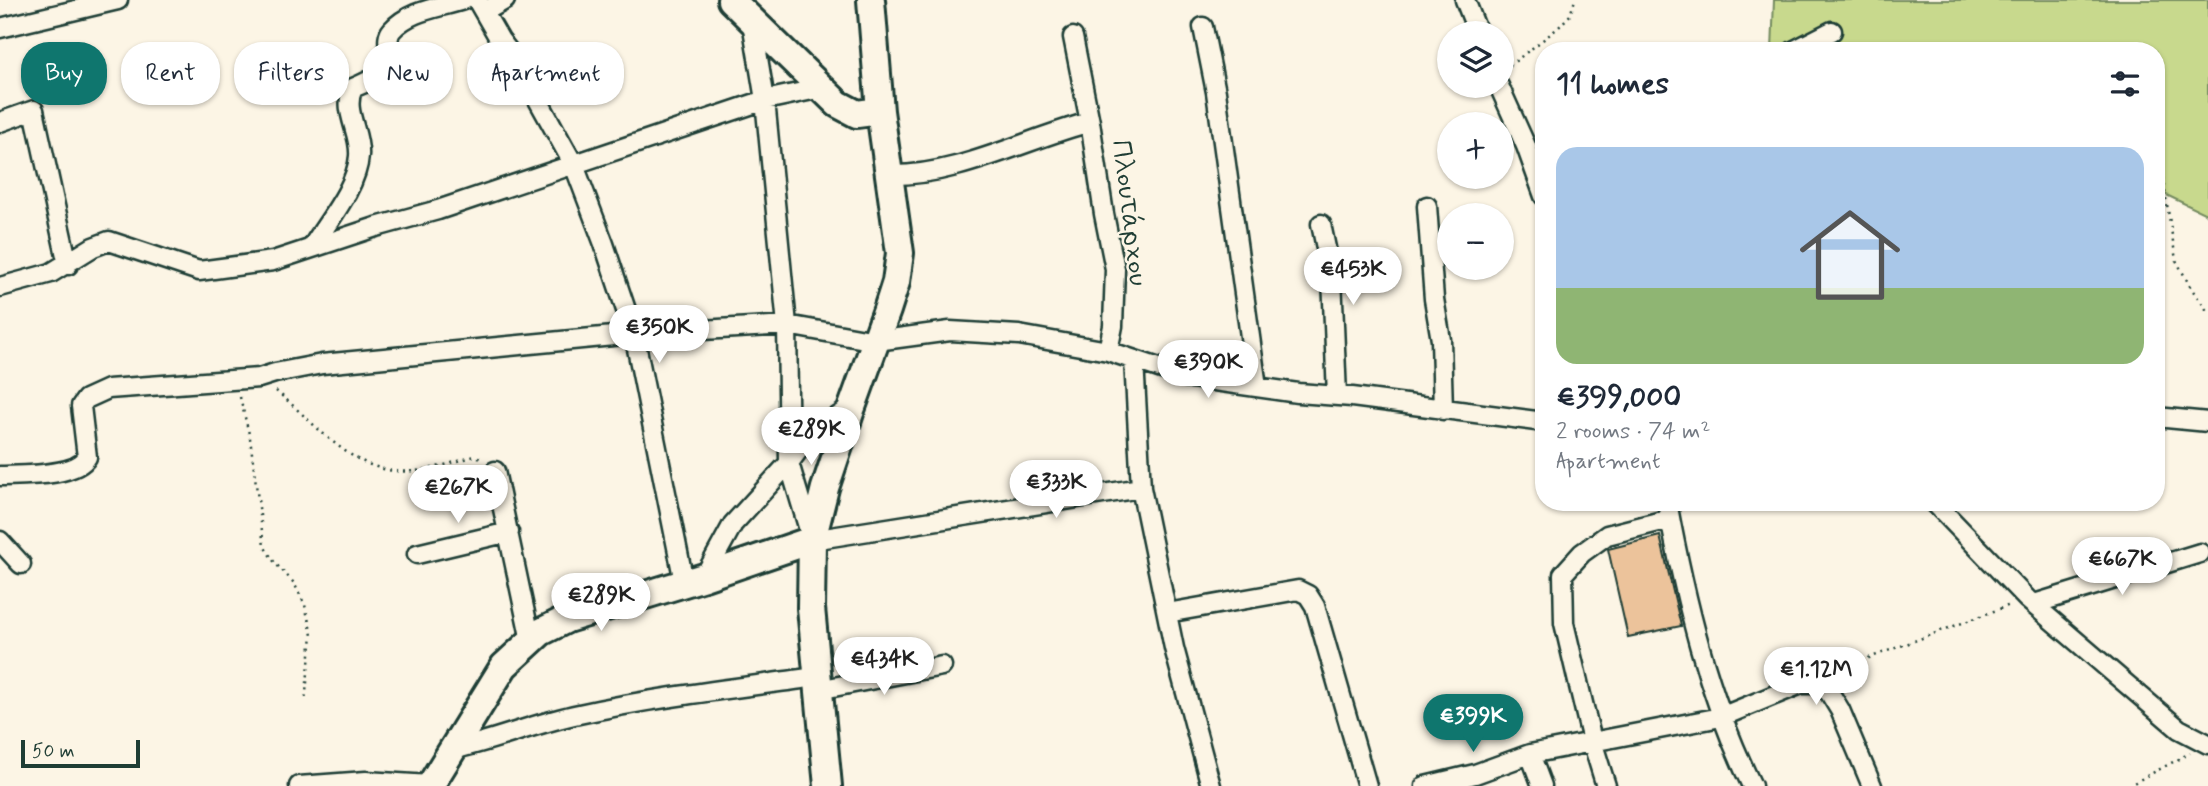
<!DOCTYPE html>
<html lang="en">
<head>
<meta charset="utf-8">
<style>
	body { margin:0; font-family:Mynerve,sans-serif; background:#f2f2f3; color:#1f2937; height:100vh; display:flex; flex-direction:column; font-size:26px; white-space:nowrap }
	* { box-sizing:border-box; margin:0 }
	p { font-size:23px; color:#747a83 }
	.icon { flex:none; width:38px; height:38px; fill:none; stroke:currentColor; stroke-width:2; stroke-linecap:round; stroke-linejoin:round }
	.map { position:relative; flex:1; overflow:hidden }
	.drawer { position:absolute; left:1535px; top:42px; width:630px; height:469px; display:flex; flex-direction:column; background:#fff; border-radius:28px; box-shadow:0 2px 5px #0004 }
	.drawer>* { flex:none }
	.guide { position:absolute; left:21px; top:42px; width:665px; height:63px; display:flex; gap:14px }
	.tools { position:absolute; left:1437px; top:21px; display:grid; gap:14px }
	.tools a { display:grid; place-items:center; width:77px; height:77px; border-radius:50%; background:#fff; box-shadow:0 2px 5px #0004; font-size:35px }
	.scale { position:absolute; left:21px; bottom:18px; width:119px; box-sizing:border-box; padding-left:7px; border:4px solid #1f3d34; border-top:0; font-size:19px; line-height:24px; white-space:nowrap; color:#1f3d34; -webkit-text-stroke:5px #fcf5e5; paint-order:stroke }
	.price { position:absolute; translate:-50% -60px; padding:0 16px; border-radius:24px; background:#fff; color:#222; font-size:23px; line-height:46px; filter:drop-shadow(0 2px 4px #0008) }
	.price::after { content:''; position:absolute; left:50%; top:42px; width:21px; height:16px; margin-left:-10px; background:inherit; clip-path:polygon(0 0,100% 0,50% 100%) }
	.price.active { background:#0f766e; color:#fff }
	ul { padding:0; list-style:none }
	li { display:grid; align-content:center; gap:14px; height:371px; padding:0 21px }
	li+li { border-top:2px solid #e0e1e3 }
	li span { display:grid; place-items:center; height:217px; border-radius:21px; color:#555 }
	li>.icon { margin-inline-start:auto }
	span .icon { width:126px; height:126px; fill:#fffc; stroke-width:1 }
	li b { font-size:30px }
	h2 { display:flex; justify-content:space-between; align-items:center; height:84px; padding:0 21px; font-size:30px }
	.pill { padding:0 24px; border-radius:28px; background:#fff; box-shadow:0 2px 5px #0004; font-size:24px; line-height:63px }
	.pill.active { background:#0f766e; color:#fff }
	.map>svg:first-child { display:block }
</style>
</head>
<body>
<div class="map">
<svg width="2208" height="786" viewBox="0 0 2208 786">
	<rect width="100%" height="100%" fill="#fcf5e5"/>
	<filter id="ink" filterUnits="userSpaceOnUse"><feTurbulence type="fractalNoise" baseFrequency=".0143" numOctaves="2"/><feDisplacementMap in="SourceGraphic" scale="14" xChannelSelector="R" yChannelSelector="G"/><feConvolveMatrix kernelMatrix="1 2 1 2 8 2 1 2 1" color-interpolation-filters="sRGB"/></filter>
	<g filter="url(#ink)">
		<path fill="#c8d98d" stroke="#748b60" stroke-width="2" d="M1774,0H2208V215L2156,190V51H1772Z"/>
		<path fill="#ecc39b" stroke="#1f3d34" stroke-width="2" d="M1660,536L1681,626L1628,637L1608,549Z"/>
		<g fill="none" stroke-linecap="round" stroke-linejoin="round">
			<defs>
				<path id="street" d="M477,0L500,40L517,62L574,165L604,244L634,334L684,582
					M1465,0L1478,33
					M484,12L505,0
					M1203,27L1216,92L1257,387
					M0,28L118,0
					M1073,37L1090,122
					M1793,51L1832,31
					M1499,86L1526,146L1544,196
					M0,122L34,110L68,265
					M890,175C959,176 1025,139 1090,122L1104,214L1115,269L1113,326L1108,351
					M1427,206L1434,299L1441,340L1443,410
					M1321,224L1332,277L1337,396
					M312,247C328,221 357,187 359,156C361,132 342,111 353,88C367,82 388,74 389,57C390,48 385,38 392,30C410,10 439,8 463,0
					M0,287L51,273L93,247L109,241L199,271L273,261L376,227L438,210L765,100L822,88
					M852,407L809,436L789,463L812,540L1141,488L1134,360
					M2156,417L2208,422
					M495,471L531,641
					M0,476C21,475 76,477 87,457L81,406L86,399L108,389L259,378L275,373L322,364L634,334L787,325L876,341L950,331L1019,335L1108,351L1186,377L1298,393L1352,397L1544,422
					M1141,488L1174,648L1211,786
					M1667,502C1685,599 1708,697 1752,786
					M1934,502L2027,599L2179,729L2208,744
					M0,541L21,564
					M417,554L509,532
					M704,577L733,524L789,463L787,325L765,100L752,22
					M2034,604L2200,553
					M1167,613L1298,590L1308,595L1315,606L1367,786
					M818,690L942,666
					M451,750C495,741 535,723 579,714C657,697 737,688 816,677
					M1530,754L1542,786
					M299,786L366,781L430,785
					M1425,786L1475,774L1530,754L1721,717L1801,684H1816L1829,692L1840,710L1872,786
					M1606,786L1592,741L1564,623L1563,574L1582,553L1607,535L1670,519"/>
				<path id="secondary" d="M731,0L838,104L857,114L880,111
					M430,786L504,666L541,632L567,619L704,577L812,540
					M828,786L811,608L812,540L825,488L852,407L887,310L896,282L900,253L880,111L871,0"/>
			</defs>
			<use href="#street" stroke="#1f3d34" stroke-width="23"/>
			<use href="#secondary" stroke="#1f3d34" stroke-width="32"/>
			<path stroke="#1f3d34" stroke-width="2.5" stroke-dasharray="2 5" stroke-linecap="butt" d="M1504,70L1558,28L1570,15L1575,0
				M2156,136L2176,260L2191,288L2208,312
				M276,391C322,428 356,481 422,470C440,467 458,461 475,456L484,459
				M240,397L250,438L264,546L275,563L294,583L305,605L312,635L305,702
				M1829,673L2010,605
				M2128,786L2190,753"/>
			<use href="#street" stroke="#fcf5e5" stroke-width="18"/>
			<use href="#secondary" stroke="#fcf5e5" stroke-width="26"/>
		</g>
	</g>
	<g text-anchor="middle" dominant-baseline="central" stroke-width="5" stroke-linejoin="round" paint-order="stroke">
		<g font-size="28" fill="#1f3d34" stroke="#fcf5e5">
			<text transform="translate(1129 213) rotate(83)">Πλουτάρχου</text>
		</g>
	</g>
</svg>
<div class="tools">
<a><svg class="icon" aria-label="layers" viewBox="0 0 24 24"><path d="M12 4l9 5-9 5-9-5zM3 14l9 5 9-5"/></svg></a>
<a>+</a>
<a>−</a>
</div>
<div class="scale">50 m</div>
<b class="price" style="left:1353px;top:307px">€453K</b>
<b class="price" style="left:659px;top:365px">€350K</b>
<b class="price" style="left:1208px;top:400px">€390K</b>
<b class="price" style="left:811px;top:467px">€289K</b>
<b class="price" style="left:1056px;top:520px">€333K</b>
<b class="price" style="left:458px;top:525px">€267K</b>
<b class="price" style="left:2122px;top:597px">€667K</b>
<b class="price" style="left:601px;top:633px">€289K</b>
<b class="price" style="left:884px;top:697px">€434K</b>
<b class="price" style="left:1816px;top:707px">€1.12M</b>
<b class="price active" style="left:1473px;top:754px">€399K</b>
<div class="guide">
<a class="pill active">Buy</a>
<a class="pill">Rent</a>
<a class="pill">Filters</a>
<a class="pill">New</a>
<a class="pill">Apartment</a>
</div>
<section class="drawer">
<h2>11 homes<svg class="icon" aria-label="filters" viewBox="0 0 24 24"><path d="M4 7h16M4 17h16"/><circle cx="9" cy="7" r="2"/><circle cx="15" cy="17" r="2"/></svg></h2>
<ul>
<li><span style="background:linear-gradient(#a9c7e8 65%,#8fb573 0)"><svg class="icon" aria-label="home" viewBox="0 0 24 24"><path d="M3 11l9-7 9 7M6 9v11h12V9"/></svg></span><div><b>€399,000</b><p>2 rooms · 74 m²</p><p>Apartment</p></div></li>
</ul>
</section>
</div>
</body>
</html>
